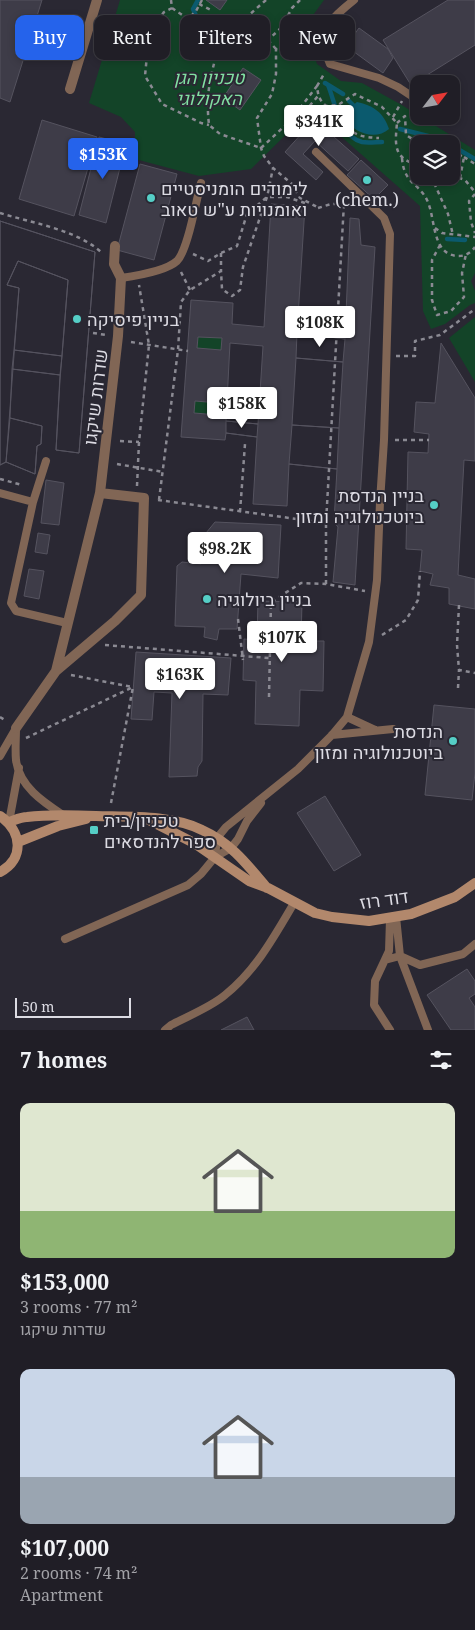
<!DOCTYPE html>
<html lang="en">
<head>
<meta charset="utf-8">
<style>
	body { margin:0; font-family:"Noto Serif",Heebo,serif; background:#2d2b32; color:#f1f3f6; height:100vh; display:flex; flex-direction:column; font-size:19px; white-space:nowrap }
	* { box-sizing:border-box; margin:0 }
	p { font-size:16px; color:#a2a2a7 }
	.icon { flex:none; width:28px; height:28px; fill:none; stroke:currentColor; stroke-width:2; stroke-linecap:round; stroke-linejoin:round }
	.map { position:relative; height:1030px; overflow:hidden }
	.panel { display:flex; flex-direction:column; background:#201e26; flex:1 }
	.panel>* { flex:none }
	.hud { position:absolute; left:15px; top:15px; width:445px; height:45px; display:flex; gap:10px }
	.needle { width:32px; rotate:59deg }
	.tools { position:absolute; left:410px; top:75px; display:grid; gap:10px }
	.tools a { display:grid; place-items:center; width:50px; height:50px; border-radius:10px; background:#201e26; box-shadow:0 2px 8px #0003,0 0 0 1px #3d3c43; font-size:25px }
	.scale { position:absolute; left:15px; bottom:12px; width:116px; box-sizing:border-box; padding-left:5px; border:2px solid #dcdbe3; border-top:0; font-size:14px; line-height:18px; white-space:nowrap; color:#dcdbe3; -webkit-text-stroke:4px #2a2833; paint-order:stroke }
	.price { position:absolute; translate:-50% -42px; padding:0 11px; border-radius:5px; background:#fff; color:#222; font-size:16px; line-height:32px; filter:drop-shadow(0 1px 2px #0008) }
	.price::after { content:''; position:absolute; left:50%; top:30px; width:15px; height:11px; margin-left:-8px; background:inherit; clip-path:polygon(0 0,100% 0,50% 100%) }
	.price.current { background:#2563eb; color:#fff }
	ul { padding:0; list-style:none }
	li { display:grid; align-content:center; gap:10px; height:265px; padding:0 20px }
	li span { display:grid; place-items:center; height:155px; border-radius:10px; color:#555 }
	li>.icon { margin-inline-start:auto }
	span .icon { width:90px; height:90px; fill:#fffc; stroke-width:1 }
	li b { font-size:21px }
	h2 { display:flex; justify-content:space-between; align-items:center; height:60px; padding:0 20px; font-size:21px }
	.chip { padding:0 18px; border-radius:10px; background:#201e26; box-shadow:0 2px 8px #0003,0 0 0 1px #3d3c43; font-size:18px; line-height:45px }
	.chip.current { background:#2563eb; color:#fff }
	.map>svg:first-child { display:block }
</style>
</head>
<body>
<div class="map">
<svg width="475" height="1030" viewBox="0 0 475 1030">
	<rect width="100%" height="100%" fill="#2a2833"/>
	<path fill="#134428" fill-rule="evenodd" d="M120,0H324L311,18L307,35L317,64L341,81L362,83L400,104L475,150V273L471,281L475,291V303L470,305L445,324L431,329L423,311L420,206L311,110L251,169L199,176L135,159V132L121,117L89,103ZM419,144H451V176H419Z
		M475,317V382L449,338Z
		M198,337L222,338L221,350L197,348Z
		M195,401L219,403L218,415L194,413Z"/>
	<path fill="#0b5a6e" d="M357,102C374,106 383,112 389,129C376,141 352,133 346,118L347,110Z"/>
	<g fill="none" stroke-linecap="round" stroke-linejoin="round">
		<path stroke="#0b5a6e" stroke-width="4.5" d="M197,18L193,9L198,0
			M212,33L242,48
			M325,83L343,94
			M328,85C335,102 340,137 362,142C368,143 376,142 382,142
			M349,101L353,105
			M400,129L432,137L448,144
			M451,145L475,159
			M447,239L465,240"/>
	</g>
	<path fill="#3e3c48" stroke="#55535f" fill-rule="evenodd" d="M0,0H42L10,102L0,98Z
		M206,0H227L220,10Z
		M448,0H475V45L411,85L383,40Z
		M248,21L255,26L244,41L237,36Z
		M359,28L388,49L393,58L383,73L346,46Z
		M243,68L261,80L240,110L223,98Z
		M308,114L359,159L348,171L315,141L303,154L323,172L316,180L285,152L304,131L298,125Z
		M42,120L97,137L74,216L19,199Z
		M99,137L126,144L106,223L79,215Z
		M361,160L388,185L374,199L347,175Z
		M140,164L177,174L154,260L117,250Z
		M271,204L305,206L297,333L345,339L350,218L359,219L361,245L375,247L355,585L333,582L338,527L334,522L337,469L289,464L287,506L253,504L257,437L226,433L225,440L181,437L191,300L233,303L232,324L264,327ZM198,337L222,338L221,350L197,348ZM230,343L263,346L258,424L226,421ZM296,358L343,362L339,428L292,425ZM195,401L219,403L218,415L194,413Z
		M0,221L95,252L79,453L56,450L60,375L12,369L10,418L42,426L41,444L37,446L35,474L6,462L0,465ZM18,261L68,280L62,356L14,350L19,288L7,285Z
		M0,221L95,252L79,453L56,450L60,380L68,280L18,261L7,285L19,288L6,462L0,465Z
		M297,333L345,339L343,362L296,358Z
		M441,343L475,398V461L464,460L458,575L475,579V609L449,604V588L430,585L433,574L420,571L422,550L406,549L408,452L428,453L429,434L414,432L416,402L435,403Z
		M14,350L62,356L60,375L12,369Z
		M10,418L42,426L41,444L37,446L35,474L6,462Z
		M226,421L258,424L257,437L226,433Z
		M292,425L339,428L337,469L289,464Z
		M46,480L64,483L59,525L41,523Z
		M215,522L281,525L278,578L241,574L237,629H219L217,640L204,637L205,627L175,626L177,566L182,562L201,564L206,533Z
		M38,533L50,535L47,554L35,552Z
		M29,569L44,571L39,599L24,596Z
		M258,601L302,602L301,641H324L323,691L300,690L299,726L255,724L256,681L243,680L244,639L257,640Z
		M136,652L231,658L228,695L203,694L202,761L198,767L197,776L169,777L172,693L154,692L152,720L131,719Z
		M434,705L475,709V773L472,800L425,795Z
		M325,796L361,855L334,871L297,813Z
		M467,969L475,981V994L469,998L475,1007V1030H451L427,995Z
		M247,1017L254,1030H221Z"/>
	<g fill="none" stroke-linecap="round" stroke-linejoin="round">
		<path stroke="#8b8a93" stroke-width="2.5" stroke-dasharray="4 4" stroke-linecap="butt" d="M171,0L172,8L188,19
			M202,0L196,11L188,19L192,32L207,42L216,56C209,82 206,98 209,125L220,134L261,148
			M300,0L292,8L282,27L291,34L276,49V74L272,94L257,118L261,148L264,156L273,168L292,184L300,198L319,208
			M199,4L211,10
			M172,8L164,12L149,34L145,76L162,104L201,123L209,125
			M232,37L252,49L268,40L282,27
			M268,40L276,49
			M207,42L232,37L249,15L266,0
			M317,86L324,74
			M338,105C346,130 351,137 379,138
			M393,117L402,101
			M397,123L405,116L406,135L417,142L437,144
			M294,124L318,96
			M261,148L290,121L317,86C318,95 319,100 326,106L338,105L355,94L382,107L397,123C395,145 393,159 419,165
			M451,151L464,157L460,178
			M464,157L475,164
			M402,158C404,184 418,182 427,200C436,218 431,256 459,256C465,256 471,253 475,247
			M451,175L465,180L475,192
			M431,176L448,214L453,235
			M475,194L469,201L471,222L475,233
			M318,208L331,204L352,203
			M0,213C32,223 78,230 102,253
			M435,228L442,233L475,237
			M440,245L432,260V300L437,315L451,311L464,297L462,273L466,254
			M221,253V271
			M193,254L208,261L221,253L237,246L247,214L267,197H287L308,204
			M181,272L190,290
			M93,333L106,335
			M131,342L188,351
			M396,356H415V341L440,335L475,309
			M395,440H429
			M120,441L139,442
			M117,464L163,472
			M0,479L22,485
			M137,486L139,442L149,345L139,285
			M158,500L326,523
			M159,500L178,350L181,302L190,290L221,271L222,289L232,296L240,290L243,267L267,197L273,168
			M240,512L245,444
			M326,584V523L344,203
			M459,605L457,645L459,670L475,673
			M238,619L243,660
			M382,635L406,620L418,600L420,571
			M105,645L269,658
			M71,675L132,687
			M458,688L459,670
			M269,697L271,602L301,583L326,584L365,591
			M0,717L5,720
			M26,738L133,687
			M111,803L133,687"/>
		<path stroke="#816655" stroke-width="8" d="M354,0C344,8 325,23 323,36C321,45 327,56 330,64L379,78L398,87L419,101
			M121,278C135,276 166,271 177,261C188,250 196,200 201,183
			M46,461L33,502L11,603L16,611L67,623
			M0,493L33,502
			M347,717L375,730
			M16,728C16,739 15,750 16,760C19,786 43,802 63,815
			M332,735L393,729
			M0,756L15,730
			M9,822L19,768
			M215,857L217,838L226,827L298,769L332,735L347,717L369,642L377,580L380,502L384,440L390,234L384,218L316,152
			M396,917L400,956L428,1030
			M390,919L389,951L375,981L374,1005L390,1030
			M65,939L188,885L201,874L215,857L231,848L238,839L247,821L261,803
			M385,960L400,956L420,965L463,954L475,944
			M165,1030L171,1025C188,1016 211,1007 225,995C256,970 274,937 294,903"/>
		<path stroke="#816655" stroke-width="10" d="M70,89L97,0
			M56,671L100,493L118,336L121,278L114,264L115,246
			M16,728L56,671L115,621L141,595L144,498L100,493"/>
		<path stroke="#b2886c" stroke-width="10" d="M0,816C22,831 25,859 0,872
			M145,818L194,843L249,881L268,888L315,913L332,917L369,921L411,914L455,897L475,883
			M9,822C15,820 21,817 27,817C50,814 73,815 96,816C129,817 172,815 202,830C231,843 247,864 267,888
			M18,842L58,826L86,819"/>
	</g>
	<g fill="#55cec6" stroke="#2a2833" stroke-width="2">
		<circle cx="367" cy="180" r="5"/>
		<circle cx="151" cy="198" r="5"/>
		<circle cx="77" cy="319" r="5"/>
		<circle cx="434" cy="505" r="5"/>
		<circle cx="207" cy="599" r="5"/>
		<circle cx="453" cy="741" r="5"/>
		<rect x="89" y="825" width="10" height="10" rx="2.5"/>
	</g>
	<g text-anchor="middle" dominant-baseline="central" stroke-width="4" stroke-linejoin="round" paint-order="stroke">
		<g font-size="18" font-style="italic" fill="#81dfa2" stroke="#2a2833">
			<text x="209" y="77">טכניון הגן<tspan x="209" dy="21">האקולוגי</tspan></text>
		</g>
		<g font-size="18" fill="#dcdbe3" stroke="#2a2833" text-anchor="start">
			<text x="161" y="188">לימודים הומניסטיים<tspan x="161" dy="21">ואומנויות ע"ש טאוב</tspan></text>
			<text x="367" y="199" text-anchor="middle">(chem.)</text>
			<text x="87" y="319">בניין פיסיקה</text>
			<text x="424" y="495" text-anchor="end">בניין הנדסת<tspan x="424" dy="21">ביוטכנולוגיה ומזון</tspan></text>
			<text x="217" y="599">בניין ביולוגיה</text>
			<text x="443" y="731" text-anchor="end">הנדסת<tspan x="443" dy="21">ביוטכנולוגיה ומזון</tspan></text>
			<text x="104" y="820">טכניון/בית<tspan x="104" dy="21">ספר להנדסאים</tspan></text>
		</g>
		<g font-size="18" fill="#dcdbe3" stroke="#2a2833">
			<text transform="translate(95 397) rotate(-83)">שדרות שיקגו</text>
			<text transform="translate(384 899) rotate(-8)">דוד רוז</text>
		</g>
	</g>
</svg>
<div class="tools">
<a><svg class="needle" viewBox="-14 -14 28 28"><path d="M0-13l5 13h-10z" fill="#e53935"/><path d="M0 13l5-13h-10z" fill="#a2a2a7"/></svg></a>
<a><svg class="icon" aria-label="layers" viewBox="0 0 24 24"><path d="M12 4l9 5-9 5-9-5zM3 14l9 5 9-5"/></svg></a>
</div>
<div class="scale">50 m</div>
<b class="price" style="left:319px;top:147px">$341K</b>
<b class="price current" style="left:103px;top:180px">$153K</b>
<b class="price" style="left:320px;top:348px">$108K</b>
<b class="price" style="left:242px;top:429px">$158K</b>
<b class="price" style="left:225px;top:574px">$98.2K</b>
<b class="price" style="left:282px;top:663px">$107K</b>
<b class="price" style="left:180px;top:700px">$163K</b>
<div class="hud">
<a class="chip current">Buy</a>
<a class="chip">Rent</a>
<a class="chip">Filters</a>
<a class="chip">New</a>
</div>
</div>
<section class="panel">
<h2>7 homes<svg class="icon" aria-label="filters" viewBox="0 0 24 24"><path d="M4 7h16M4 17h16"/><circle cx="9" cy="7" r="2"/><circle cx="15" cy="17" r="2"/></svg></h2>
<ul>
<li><span style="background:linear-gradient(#dfe7d0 70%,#8fb573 0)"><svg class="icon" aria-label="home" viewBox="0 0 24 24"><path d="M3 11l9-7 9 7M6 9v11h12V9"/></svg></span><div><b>$153,000</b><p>3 rooms · 77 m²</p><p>שדרות שיקגו</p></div></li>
<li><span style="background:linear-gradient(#c9d6e8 70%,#9aa5b1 0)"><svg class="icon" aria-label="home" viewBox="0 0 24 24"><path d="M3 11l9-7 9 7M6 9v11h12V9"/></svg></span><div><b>$107,000</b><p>2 rooms · 74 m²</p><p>Apartment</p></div></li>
</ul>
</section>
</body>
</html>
